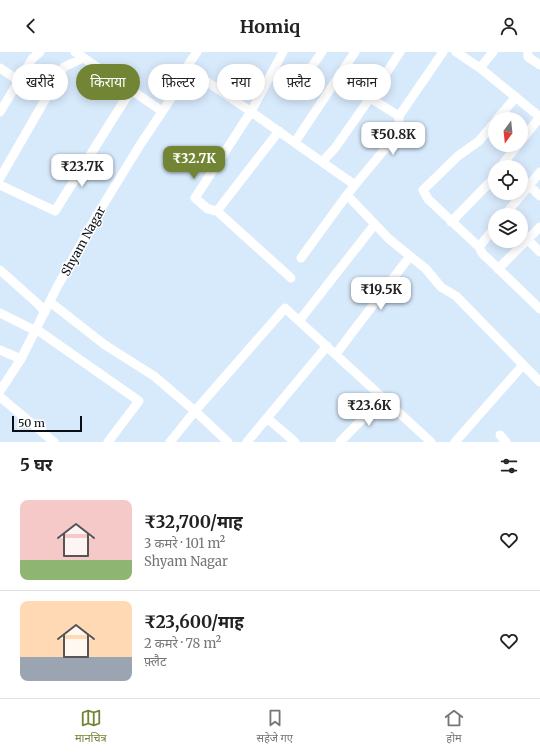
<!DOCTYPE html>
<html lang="hi">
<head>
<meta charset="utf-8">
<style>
	body { margin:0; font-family:Merriweather,"Noto Sans Devanagari",serif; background:#f6f6f6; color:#222; height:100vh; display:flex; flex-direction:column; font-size:15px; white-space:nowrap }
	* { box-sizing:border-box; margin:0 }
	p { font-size:13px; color:#767676 }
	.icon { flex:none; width:22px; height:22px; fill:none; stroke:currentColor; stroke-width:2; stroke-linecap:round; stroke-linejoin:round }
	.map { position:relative; height:390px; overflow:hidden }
	.drawer { display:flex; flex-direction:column; background:#fff; flex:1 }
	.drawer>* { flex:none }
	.top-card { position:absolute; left:12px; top:12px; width:516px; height:36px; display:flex; gap:8px }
	.needle { width:26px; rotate:195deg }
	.tools { position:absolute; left:488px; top:60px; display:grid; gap:8px }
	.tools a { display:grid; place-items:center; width:40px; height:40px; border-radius:50%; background:#fff; box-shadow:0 2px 10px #0003; font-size:20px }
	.scale { position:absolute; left:12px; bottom:10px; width:70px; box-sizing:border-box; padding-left:4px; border:2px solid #090f15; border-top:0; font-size:11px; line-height:14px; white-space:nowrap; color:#090f15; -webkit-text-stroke:3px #fff; paint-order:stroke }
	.price { position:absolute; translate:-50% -34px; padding:0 9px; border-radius:8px; background:#fff; color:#222; font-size:13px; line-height:26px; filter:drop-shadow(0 1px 2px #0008) }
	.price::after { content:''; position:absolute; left:50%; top:24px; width:12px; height:9px; margin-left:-6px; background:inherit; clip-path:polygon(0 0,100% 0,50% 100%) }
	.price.on { background:#728535; color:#fff }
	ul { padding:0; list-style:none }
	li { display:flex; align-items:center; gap:12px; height:100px; padding:0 20px }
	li+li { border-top:1px solid #e0e0e0 }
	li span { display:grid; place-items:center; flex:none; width:112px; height:80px; border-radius:8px; color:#555 }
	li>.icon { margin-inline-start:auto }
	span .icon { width:48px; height:48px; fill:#fffc; stroke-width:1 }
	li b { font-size:17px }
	h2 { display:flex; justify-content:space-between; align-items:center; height:48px; padding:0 20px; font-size:17px }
	.pill { padding:0 14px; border-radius:18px; background:#fff; box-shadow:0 2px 10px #0003; font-size:14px; line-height:36px }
	.pill.on { background:#728535; color:#fff }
	header { display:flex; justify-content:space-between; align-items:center; height:52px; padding:0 20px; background:#fff; font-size:18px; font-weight:700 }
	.tabs { display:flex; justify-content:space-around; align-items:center; height:56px; border-top:1px solid #e0e0e0; background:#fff; font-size:11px; color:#767676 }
	.tabs a { display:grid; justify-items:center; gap:2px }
	.tabs .on { color:#728535 }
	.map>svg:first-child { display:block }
</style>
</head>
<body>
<header><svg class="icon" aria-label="back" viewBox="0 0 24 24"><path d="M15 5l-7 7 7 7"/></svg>Homiq<svg class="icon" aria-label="person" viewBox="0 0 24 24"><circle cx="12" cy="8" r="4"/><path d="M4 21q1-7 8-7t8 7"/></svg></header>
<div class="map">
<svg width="540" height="390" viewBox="0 0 540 390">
	<rect width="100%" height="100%" fill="#d7eafc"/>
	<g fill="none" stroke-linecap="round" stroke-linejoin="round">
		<path stroke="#fff" stroke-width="9" d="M75,0L162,59
			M283,0L252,58L195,146L208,157L217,159L291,226
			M400,0L370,46L399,64L443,0
			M456,0L480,16
			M493,0L480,16L540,65
			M528,0V5L540,13
			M0,16L19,29
			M186,16C244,53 298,94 355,133L347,143L389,187L426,217L441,235L456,244L540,330
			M310,17L322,0
			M0,60L32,7L40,0
			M497,67L516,45
			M495,70L479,89L458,104L423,138L428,147L479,195L482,201L540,257
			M521,89L540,65
			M295,90L355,0
			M323,109L335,96L370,46
			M509,115L504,110L518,93
			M0,126L64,15L83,6
			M521,126L540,144
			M0,133L55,159L131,38
			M355,133L384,98L399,74V64
			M217,159L279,79
			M505,163L540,120
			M451,170L495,125
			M375,172L299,269L431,390
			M527,187L540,200
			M479,195L495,175
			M301,206L347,143
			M498,217L540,175
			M0,218L38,252L45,260
			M50,250L105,293L154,324L195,359L170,390
			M0,261L36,279
			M36,277L139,349L108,390
			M0,298L21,307
			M336,302L410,204
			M0,339L21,307L56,237L97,163L140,93L170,48L186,16L197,0
			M0,345L54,390
			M267,366L295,390
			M500,383L506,390
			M228,390L195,359L285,256L299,269
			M247,390L327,294
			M340,390L383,346
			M455,390L523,313"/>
	</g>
	<g text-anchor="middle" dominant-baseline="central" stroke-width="3" stroke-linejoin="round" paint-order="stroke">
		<g font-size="12" fill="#090f15" stroke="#fff">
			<text transform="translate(83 189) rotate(-61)">Shyam Nagar</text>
		</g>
	</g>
</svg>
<div class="tools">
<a><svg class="needle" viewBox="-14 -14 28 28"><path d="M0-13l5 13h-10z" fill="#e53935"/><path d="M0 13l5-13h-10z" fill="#767676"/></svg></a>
<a><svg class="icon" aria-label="locate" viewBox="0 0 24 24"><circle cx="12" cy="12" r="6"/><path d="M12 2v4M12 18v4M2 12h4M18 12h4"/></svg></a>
<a><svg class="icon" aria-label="layers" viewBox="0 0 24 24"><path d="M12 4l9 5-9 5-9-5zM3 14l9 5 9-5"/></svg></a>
</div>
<div class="scale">50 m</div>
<b class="price" style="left:393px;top:104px">₹50.8K</b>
<b class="price on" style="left:194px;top:128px">₹32.7K</b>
<b class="price" style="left:82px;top:136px">₹23.7K</b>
<b class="price" style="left:381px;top:259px">₹19.5K</b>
<b class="price" style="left:369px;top:375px">₹23.6K</b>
<div class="top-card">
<a class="pill">खरीदें</a>
<a class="pill on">किराया</a>
<a class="pill">फ़िल्टर</a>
<a class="pill">नया</a>
<a class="pill">फ़्लैट</a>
<a class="pill">मकान</a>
</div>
</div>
<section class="drawer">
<h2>5 घर<svg class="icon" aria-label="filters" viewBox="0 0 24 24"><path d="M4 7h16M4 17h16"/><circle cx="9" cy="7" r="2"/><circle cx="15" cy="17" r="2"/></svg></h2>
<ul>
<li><span style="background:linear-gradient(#f6c9c9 75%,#8fb573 0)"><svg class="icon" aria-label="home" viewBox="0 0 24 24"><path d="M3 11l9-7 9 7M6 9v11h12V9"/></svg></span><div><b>₹32,700/माह</b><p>3 कमरे · 101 m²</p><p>Shyam Nagar</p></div><svg class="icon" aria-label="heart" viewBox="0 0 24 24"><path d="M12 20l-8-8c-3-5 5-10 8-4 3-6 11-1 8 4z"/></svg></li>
<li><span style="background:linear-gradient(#ffd9b3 70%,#9aa5b1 0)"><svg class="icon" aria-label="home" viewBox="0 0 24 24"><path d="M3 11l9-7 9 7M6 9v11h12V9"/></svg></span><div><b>₹23,600/माह</b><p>2 कमरे · 78 m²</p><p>फ़्लैट</p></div><svg class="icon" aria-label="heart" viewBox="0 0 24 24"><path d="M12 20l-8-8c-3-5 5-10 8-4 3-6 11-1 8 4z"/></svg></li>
</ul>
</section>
<nav class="tabs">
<a class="on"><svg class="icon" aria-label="map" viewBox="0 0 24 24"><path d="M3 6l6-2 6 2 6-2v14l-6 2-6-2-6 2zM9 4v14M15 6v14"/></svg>मानचित्र</a>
<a><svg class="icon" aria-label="saved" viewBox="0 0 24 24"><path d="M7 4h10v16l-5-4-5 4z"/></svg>सहेजे गए</a>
<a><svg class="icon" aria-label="home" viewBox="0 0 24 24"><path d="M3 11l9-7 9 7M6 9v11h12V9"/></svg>होम</a>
</nav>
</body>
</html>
